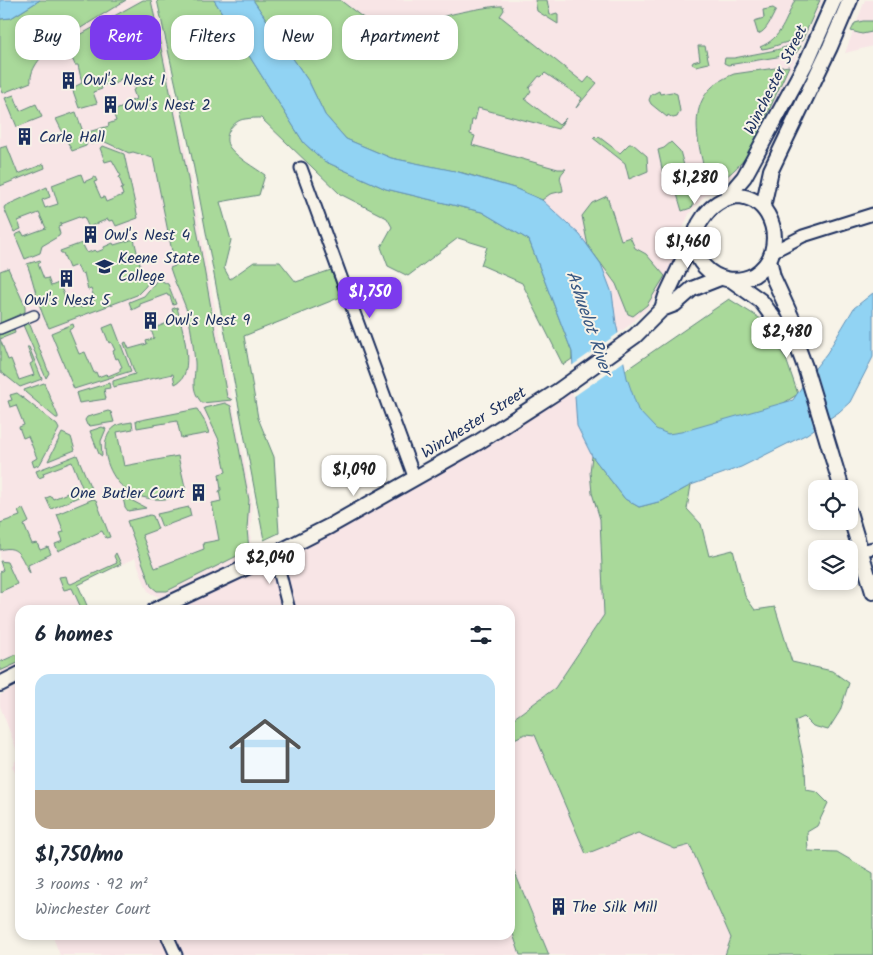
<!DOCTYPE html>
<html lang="en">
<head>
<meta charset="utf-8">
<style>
	body { margin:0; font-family:Kalam,sans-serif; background:#f2f2f3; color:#1f2937; height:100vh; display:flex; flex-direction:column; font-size:19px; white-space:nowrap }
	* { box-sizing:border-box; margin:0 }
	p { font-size:16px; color:#747a83 }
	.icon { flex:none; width:28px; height:28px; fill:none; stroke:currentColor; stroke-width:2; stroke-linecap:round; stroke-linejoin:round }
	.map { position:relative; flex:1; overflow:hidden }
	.drawer { position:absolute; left:15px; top:605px; width:500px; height:335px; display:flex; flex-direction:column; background:#fff; border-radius:15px; box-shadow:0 2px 8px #0003 }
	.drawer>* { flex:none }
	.top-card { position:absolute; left:15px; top:15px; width:500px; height:45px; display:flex; gap:10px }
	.fabs { position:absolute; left:808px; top:480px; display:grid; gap:10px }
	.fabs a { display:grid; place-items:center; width:50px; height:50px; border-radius:10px; background:#fff; box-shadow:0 2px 8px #0003; font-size:25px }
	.price { position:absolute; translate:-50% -42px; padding:0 11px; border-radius:10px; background:#fff; color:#222; font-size:16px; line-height:32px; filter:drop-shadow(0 1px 2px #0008) }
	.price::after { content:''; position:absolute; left:50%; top:30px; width:15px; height:11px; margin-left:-8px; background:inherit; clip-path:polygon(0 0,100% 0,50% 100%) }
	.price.selected { background:#7c3aed; color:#fff }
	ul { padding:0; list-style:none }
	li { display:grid; align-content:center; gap:10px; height:265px; padding:0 20px }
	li+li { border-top:1px solid #e0e1e3 }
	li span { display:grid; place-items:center; height:155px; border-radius:15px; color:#555 }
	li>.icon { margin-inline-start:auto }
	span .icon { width:90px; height:90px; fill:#fffc; stroke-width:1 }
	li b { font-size:21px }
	h2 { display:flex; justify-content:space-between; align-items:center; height:60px; padding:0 20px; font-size:21px }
	.tag { padding:0 18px; border-radius:15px; background:#fff; box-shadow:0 2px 8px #0003; font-size:18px; line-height:45px }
	.tag.selected { background:#7c3aed; color:#fff }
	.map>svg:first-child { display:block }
</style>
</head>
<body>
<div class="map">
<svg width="873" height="955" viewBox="0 0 873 955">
	<rect width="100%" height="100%" fill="#f7f3e8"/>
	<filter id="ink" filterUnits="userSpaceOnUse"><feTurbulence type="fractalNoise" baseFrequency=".02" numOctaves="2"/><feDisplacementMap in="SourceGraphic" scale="10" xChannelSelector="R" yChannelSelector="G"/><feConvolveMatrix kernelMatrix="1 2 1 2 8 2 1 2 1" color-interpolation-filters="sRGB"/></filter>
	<g filter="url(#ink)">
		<path fill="#f8e5e6" d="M0,0H155L186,151L232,400L252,499L250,557L172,594L160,597L150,593L147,589L135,558L78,585L89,610H20V667L0,676Z
			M238,0H823L745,167L704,197L689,214L681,233L679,249L672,270L649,307L627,327L598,346L559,246Z
			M865,0H873V46L845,53Z
			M575,388L577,426L592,456L590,472L592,493L600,519L604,615L555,688L510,721V610H176L251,574L423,484Z
			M20,685V783L12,766L19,756L0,706V695Z
			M525,734L535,735L539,746L638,833L675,849L690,845L731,938L725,955H549L510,861V741Z
			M510,925L520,955H60L52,935H510Z"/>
		<path fill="#a9d99a" stroke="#62847c" d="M40,0H126L55,44C45,52 29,68 31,82L3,93L0,85V19L11,18Z
			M143,0H151L186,168L227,397L232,400L202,403C189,388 196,379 195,362C193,344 191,325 186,308C181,294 174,282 170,268L175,266L153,158L133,152L129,153L103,141L91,144L88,132L109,126L108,124L116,121L112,109L114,108L116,110L132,103L131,101L136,99L133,90L135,89L130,77L127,76L119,80V82L111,85L110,83L101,86L102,89L93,92L97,103L79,108L72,88L82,83L78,65H75L72,58L74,57L71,49L68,47L56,51L69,41Z
			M157,0H214L304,143L324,161L386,189L482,212L529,240L572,352V359L563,365L522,283L481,265L487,247L458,238L408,276L388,266L381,247L392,227L387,218L340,194L261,118C256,118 251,118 245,119C233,120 221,137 230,148C239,159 254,167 265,175L259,195L220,202L231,240L224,268L230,279L254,262H280L296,282L331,270L341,297L244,336L258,418L274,457L279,533L264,540L192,158Z
			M253,0H340L396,43L403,37C425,40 422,29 436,19C442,15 495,5 503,6L504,10L500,16L584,83L589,77L597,83L576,108L582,98L545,73L541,77L539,76L529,88L531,91L525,99L559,125L566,118L558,129L478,108L475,120H472L470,134L475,136L472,145L558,169H566C556,178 562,180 563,191L550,194L542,200L514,188L463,173L391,158L346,139L325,115L309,82Z
			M535,0H547L550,15L557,13L558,15V24L537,11Z
			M795,0H820L802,41C790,38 775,48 762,49L760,47C782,38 785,20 795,0Z
			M773,8L776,10C771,19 767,31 758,34L754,21L764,18L763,10Z
			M863,21H873L872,32L862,34L851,31L855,23Z
			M796,44L801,46L796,53L789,55L728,65L724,63L725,58H734L776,50Z
			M698,46H705L709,63L696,66L692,64L693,62L700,60Z
			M789,66L751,150C738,169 728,176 709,189C699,144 679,95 734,74Z
			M659,91L660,94L672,92L677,94L680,111L677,117L673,118L668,115L667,117L651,104L649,100L651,95Z
			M14,95L20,111L36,104L42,117L17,127L5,98Z
			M76,112L87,143L86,146L72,151L56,119Z
			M595,136L597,138L599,137L620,153L629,144H633L647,156L648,171L629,179L625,163L593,138Z
			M671,142L680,151L692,195L693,206L691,208L682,211L672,177L664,178L658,150L664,148Z
			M7,146L18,174L44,164L45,168L0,186V148Z
			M103,146L124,154L138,218L116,226L113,220L109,221L108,219L91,226V228H89L84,217L80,218L79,217L60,224L61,226L58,227L60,234L59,236L42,246L40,253L25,259L15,235L22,232L24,236L46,228L39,213L18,221L21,229L14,232L4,208L5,206L47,187L50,197L42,200L45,208L58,204L52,185L81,174L84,182L95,177L97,181L94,182L101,198L104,197L106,202L123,195L121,189L123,188L119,177L121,176L112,160L105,162L100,148Z
			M607,196L621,240L630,237L635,248L646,254L665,276L647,305L633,316L628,314L616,284L588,246L582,216L592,203Z
			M134,239L142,273L152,277L145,287L137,295L49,328C38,308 35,285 27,264L40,260L41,262L38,264L44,279L48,278L51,286L61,282L63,286L61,288L68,304L70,303L72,308L79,305L81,308L93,302V300L95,299L91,289L88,290L84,273L81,274L77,265L69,268L63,253H61L60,251L82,243L87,253L95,250L97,252L104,249V247L113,243L114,245Z
			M8,268L25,306V312L0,323V271Z
			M158,279L168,284L176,304L173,305L170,296H168L167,294L140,304V306L132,310L129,302L144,296Z
			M729,299L761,319L786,359L798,394L779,406L689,440L639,426L623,372Z
			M177,307C181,325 198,375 175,384L173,374L113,387V381L135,374L124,343L126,342L129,349L147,344L146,341L154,338L150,327L154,325L155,328L172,321L171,319L175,317L172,309Z
			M27,323L30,325L49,373L46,378L23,325Z
			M73,324L74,327L69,330L79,354L85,352L94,373L96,372L98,377L106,374L108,376L120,371V368L122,367L118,358L116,359L113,351L115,350L111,342L109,343L103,328L113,324L131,371L74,389L51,333Z
			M14,329L15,333L0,339L8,360L11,359L19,380L34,375L30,364L33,362L27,347H29L42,379L20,387L0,371V335Z
			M44,383L58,416V418H56L25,392L24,390Z
			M109,383L110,388L104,389L106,399L79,403L76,393Z
			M17,393L57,425L59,429L40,464L34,467L32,461L37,458L28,436L23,438L19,427L24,425L16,405L10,407L8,401L12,400L10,395Z
			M225,403L231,406L249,500L247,529L249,550L167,591H157L151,586L127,521L150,515L153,516L158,529L142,535L155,568L204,549L203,543L219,540L212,503L221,501L219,491L221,490L219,474L226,472L219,440L204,408Z
			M197,409L205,422L209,433L181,438L177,421L137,428L136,421Z
			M108,411L111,412L114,422L90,426L87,425L85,420L87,417Z
			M132,422L133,429L117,432L124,466L178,456L186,491L172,495L173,498C157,501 137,499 124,488C108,475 95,440 116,426C121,423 127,423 132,422Z
			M102,427L106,429L101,441L102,456L99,454L90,431Z
			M62,433L71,437L75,450L48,461Z
			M77,455L92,491L51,509L46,498L51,496L53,499L82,487L72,462L43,473L44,476L39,478L36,471Z
			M592,456L625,499L639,507L662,501L691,485L687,509L701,524L709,556L733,550L745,596L755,610L775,607L792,662L832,671L849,683L840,711L828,730L813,726L804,717L795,721L805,768L806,790L817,792L828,803L817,826L807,832L808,851L837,852L873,873V955H725L731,938L690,845L675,849L638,833L586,854L535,735L525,734L510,741V721L555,688L604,615L600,519L592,493L590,472Z
			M125,497L146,508L128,511L125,507L123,498Z
			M93,499L96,500L110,537L106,538L102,531L58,551L55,544L63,541L60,533L64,532L57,514Z
			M189,507L191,516L162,527L157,514Z
			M23,509L29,522L24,525L32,544L37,543L40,550L48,547L51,554L28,565L30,573C22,563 21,543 0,550V523L20,516L18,511Z
			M116,553L121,564L78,585L89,610H82L72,588L64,590L59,577L66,576L68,583L71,584L117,563L114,556Z
			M0,561L7,562L17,584L0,592V572L3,570Z
			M20,653V662L0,671V662Z
			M510,861L549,955H520L510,925Z"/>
		<path fill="#91d3f3" stroke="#6291b7" d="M0,0H40L11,18L0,19Z
			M214,0H253L309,82L325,115L346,139L391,158L455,171L514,188L542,200L580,235L601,264L612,293L616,323L627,378L638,410L656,429L668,434L681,432L793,400L809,376L827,353L854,308L873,293V357L850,402L839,412L807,434L741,467L691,485L662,501L639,507L625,499L592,456L577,426L572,352L529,240L482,212L386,189L324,161L304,143Z"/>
		<path fill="#f7f3e8" d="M620,332L626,360L573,397L570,367Z
			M814,365L830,422L815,432L801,383Z"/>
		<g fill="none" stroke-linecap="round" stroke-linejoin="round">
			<defs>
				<path id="pedestrian" d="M0,329L34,315"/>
				<path id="minor" d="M301,168L415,479
					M772,252L803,236L873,214
					M861,551L873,548
					M275,554L289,610
					M167,935L176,955"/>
				<path id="tertiary" d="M737,196C765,197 779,226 772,252C770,261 762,270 754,275C716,294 677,253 703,218C711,206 722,198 737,196Z
					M726,198L744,177L749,168L808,59L834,0
					M763,207L771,170L830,47L850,0
					M769,259L773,277L794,323L795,340L805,367L842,489
					M733,281L761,301L783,331L795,340
					M662,309L666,296L694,237
					M849,512L873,592
					M155,610L275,554L330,526L477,443L558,391L635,336L662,309L675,304L692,289L720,278
					M0,684L20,674"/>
			</defs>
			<use href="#pedestrian" stroke="#1b2f5e" stroke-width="12"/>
			<use href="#minor" stroke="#1b2f5e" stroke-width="15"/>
			<use href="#tertiary" stroke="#1b2f5e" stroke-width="18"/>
			<use href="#pedestrian" stroke="#f7f3e8" stroke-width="9"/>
			<use href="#minor" stroke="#f7f3e8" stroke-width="11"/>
			<use href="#tertiary" stroke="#f7f3e8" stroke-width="14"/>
		</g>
	</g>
	<defs>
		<symbol id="building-bare" viewBox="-9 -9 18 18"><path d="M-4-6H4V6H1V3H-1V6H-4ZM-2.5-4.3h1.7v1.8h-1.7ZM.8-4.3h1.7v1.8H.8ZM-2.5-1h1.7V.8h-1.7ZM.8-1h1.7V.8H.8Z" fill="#1b2f5e" stroke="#f7f3e8" stroke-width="2.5" paint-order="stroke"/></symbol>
		<symbol id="university-bare" viewBox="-9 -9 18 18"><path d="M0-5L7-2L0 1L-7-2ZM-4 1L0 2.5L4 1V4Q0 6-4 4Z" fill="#1b2f5e" stroke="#f7f3e8" stroke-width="2.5" paint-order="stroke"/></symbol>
	</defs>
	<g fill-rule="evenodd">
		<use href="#building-bare" x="56" y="68" width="25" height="25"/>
		<use href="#building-bare" x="98" y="92" width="25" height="25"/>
		<use href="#building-bare" x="12" y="124" width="25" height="25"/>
		<use href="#building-bare" x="78" y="222" width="25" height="25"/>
		<use href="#university-bare" x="92" y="254" width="25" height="25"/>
		<use href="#building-bare" x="54" y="266" width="25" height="25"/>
		<use href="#building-bare" x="138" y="308" width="25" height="25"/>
		<use href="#building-bare" x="186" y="480" width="25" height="25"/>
		<use href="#building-bare" x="546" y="894" width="25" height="25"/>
	</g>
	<g text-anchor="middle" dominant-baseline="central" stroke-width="4" stroke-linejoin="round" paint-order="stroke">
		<g font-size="16" fill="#1b2f5e" stroke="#f7f3e8" text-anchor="start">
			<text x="83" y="80">Owl's Nest 1</text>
			<text x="124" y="105">Owl's Nest 2</text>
			<text x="39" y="137">Carle Hall</text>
			<text x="104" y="235">Owl's Nest 4</text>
			<text x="118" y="258">Keene State<tspan x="118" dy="18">College</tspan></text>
			<text x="67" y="300" text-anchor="middle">Owl's Nest 5</text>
			<text x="165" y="320">Owl's Nest 9</text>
			<text x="185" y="493" text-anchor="end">One Butler Court</text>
			<text x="572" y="907">The Silk Mill</text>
		</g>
		<g font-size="16" fill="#1b2f5e" stroke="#f7f3e8">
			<text transform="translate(776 80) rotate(-63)">Winchester Street</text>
			<text transform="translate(474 423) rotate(-32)">Winchester Street</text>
		</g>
		<g font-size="18" font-style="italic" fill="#385883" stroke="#f7f3e8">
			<text transform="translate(588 323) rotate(71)">Ashuelot River</text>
		</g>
	</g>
</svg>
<div class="fabs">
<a><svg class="icon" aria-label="locate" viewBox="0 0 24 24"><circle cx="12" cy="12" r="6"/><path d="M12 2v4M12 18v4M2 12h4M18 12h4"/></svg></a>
<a><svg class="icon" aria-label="layers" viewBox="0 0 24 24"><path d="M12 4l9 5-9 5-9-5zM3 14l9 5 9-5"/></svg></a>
</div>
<b class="price" style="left:695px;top:205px">$1,280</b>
<b class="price" style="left:688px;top:269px">$1,460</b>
<b class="price selected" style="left:370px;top:319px">$1,750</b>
<b class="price" style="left:787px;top:359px">$2,480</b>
<b class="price" style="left:354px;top:497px">$1,090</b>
<b class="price" style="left:270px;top:585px">$2,040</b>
<div class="top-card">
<a class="tag">Buy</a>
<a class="tag selected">Rent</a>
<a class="tag">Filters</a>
<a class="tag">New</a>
<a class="tag">Apartment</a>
</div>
<section class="drawer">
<h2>6 homes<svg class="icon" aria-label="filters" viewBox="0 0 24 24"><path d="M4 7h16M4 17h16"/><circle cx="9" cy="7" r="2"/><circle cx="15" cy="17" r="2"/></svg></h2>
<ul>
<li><span style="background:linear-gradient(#bfe0f5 75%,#b9a48a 0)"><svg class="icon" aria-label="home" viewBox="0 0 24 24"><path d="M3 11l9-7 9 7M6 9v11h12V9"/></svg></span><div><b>$1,750/mo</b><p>3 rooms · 92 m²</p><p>Winchester Court</p></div></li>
</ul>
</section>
</div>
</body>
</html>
